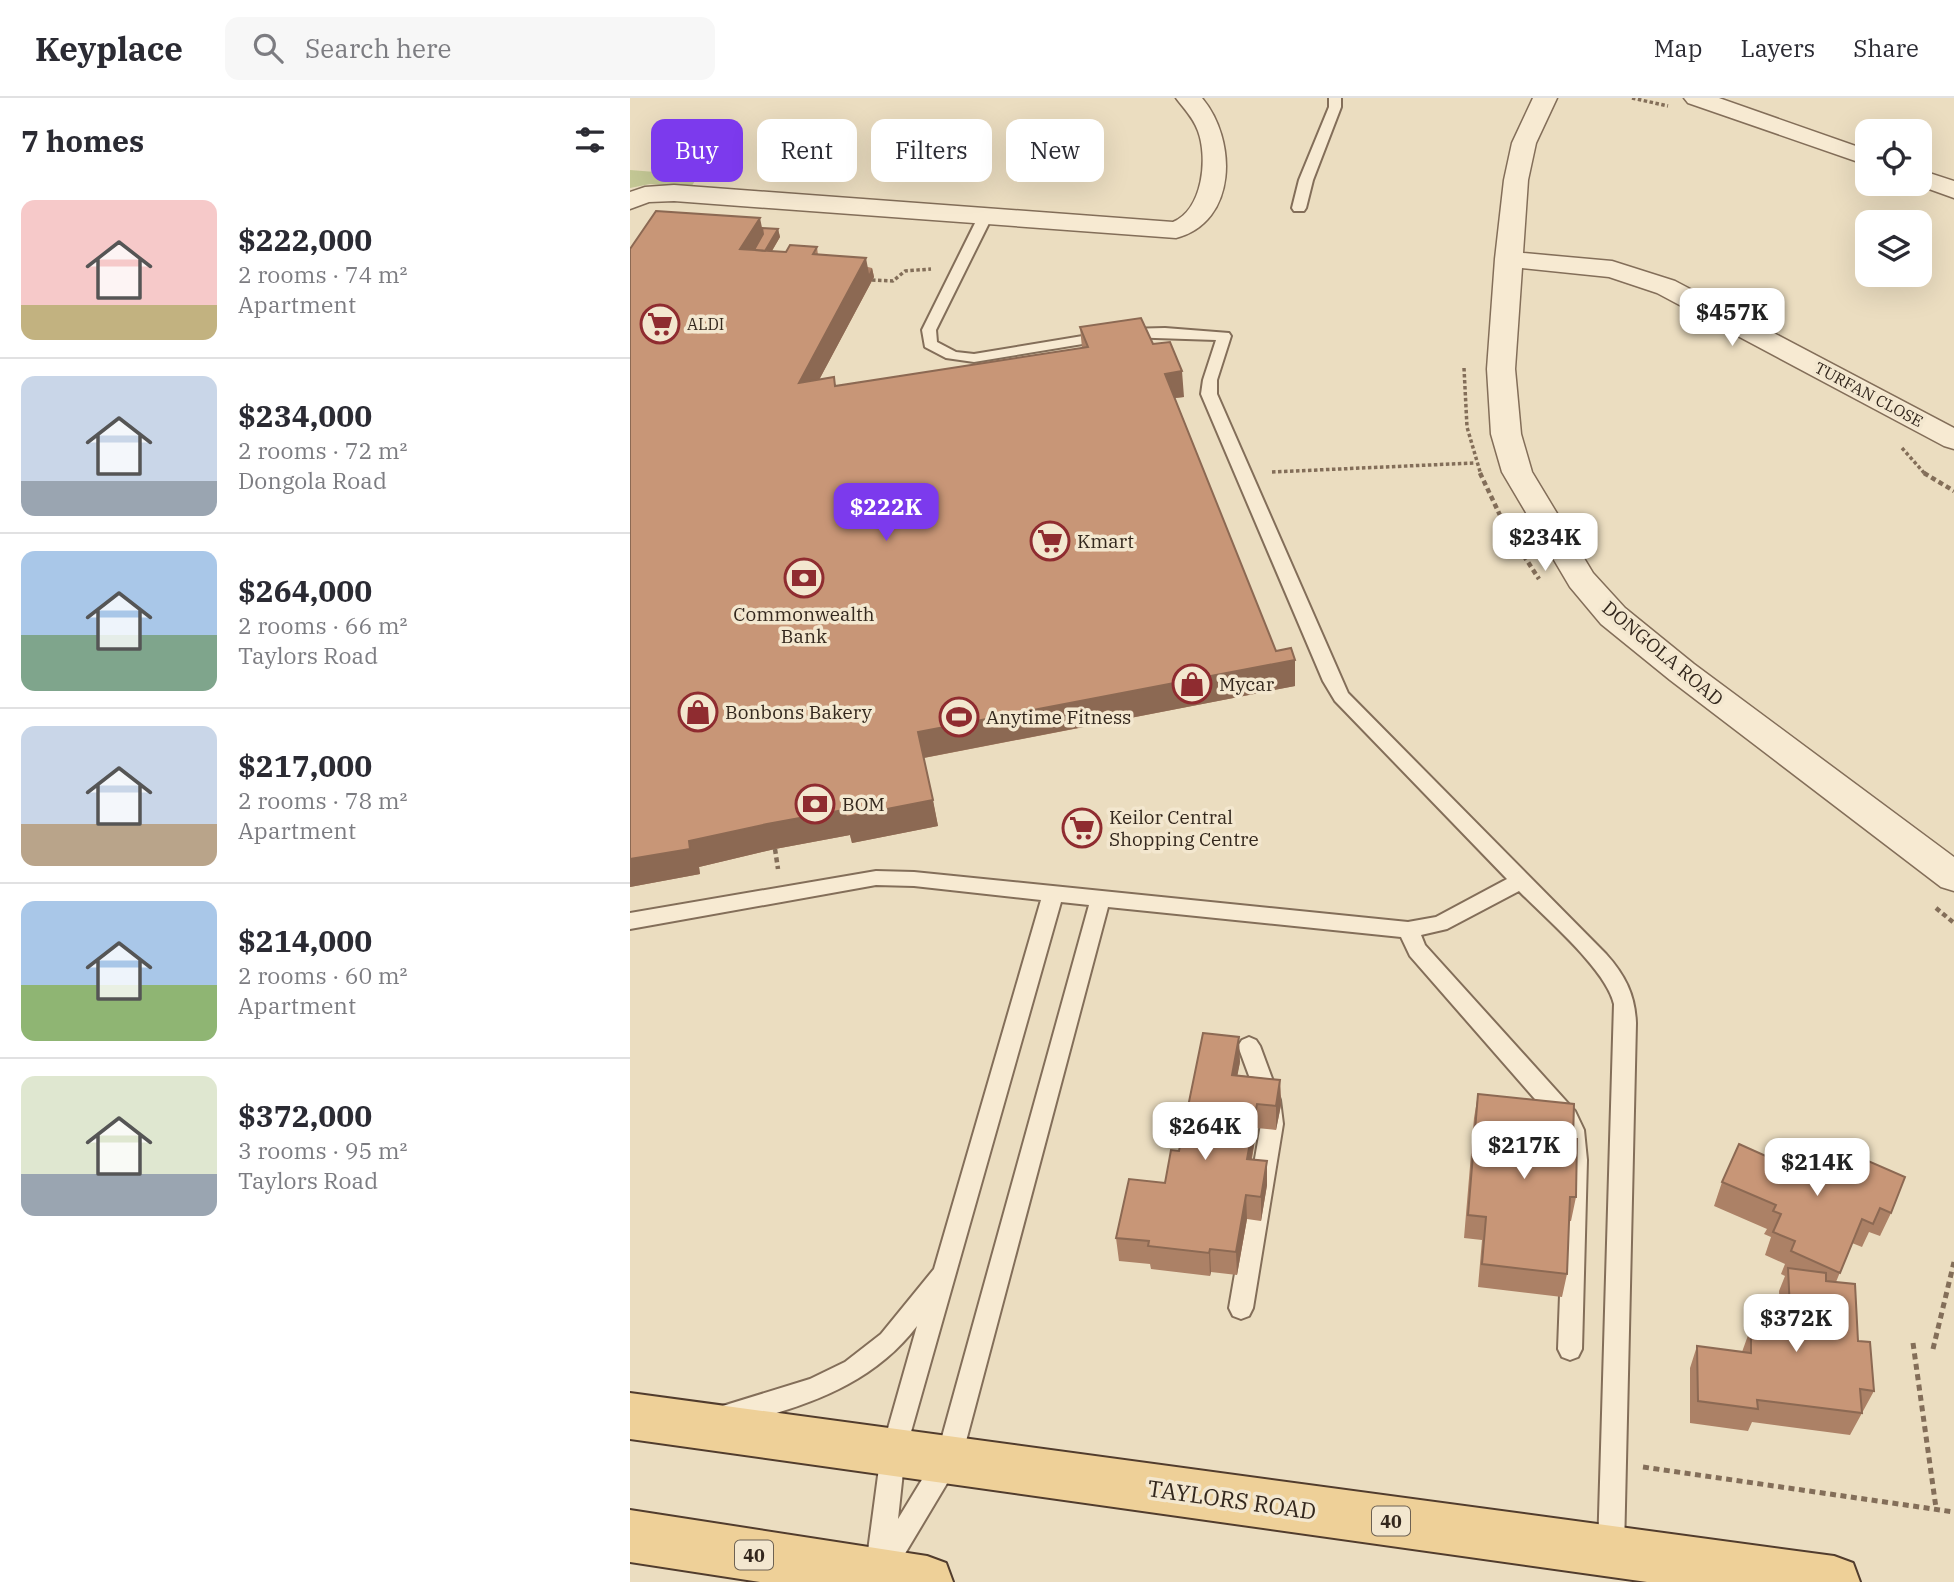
<!DOCTYPE html>
<html lang="en">
<head>
<meta charset="utf-8">
<style>
	body { margin:0; font-family:"IBM Plex Serif",serif; background:#f7f7f7; color:#2b2b33; height:100vh; display:flex; flex-direction:column; font-size:26px; white-space:nowrap }
	* { box-sizing:border-box; margin:0 }
	p { font-size:23px; color:#7c7c81 }
	.icon { flex:none; width:38px; height:38px; fill:none; stroke:currentColor; stroke-width:2; stroke-linecap:round; stroke-linejoin:round }
	.map { position:relative; flex:1; overflow:hidden }
	.drawer { display:flex; flex-direction:column; background:#fff; width:630px }
	.drawer>* { flex:none }
	.top-card { position:absolute; left:21px; top:21px; width:665px; height:63px; display:flex; gap:14px }
	.fabs { position:absolute; left:1225px; top:21px; display:grid; gap:14px }
	.fabs a { display:grid; place-items:center; width:77px; height:77px; border-radius:14px; background:#fff; box-shadow:0 7px 28px #0002; font-size:35px }
	.price { position:absolute; translate:-50% -60px; padding:0 16px; border-radius:14px; background:#fff; color:#222; font-size:23px; line-height:46px; filter:drop-shadow(0 2px 4px #0008) }
	.price::after { content:''; position:absolute; left:50%; top:42px; width:21px; height:16px; margin-left:-10px; background:inherit; clip-path:polygon(0 0,100% 0,50% 100%) }
	.price.selected { background:#7c3aed; color:#fff }
	ul { padding:0; list-style:none }
	li { display:flex; align-items:center; gap:21px; height:175px; padding:0 21px }
	li+li { border-top:2px solid #e1e1e2 }
	li span { display:grid; place-items:center; flex:none; width:196px; height:140px; border-radius:14px; color:#555 }
	li>.icon { margin-inline-start:auto }
	span .icon { width:84px; height:84px; fill:#fffc; stroke-width:1 }
	li b { font-size:30px }
	h2 { display:flex; justify-content:space-between; align-items:center; height:84px; padding:0 21px; font-size:30px }
	.chip { padding:0 24px; border-radius:14px; background:#fff; box-shadow:0 7px 28px #0002; font-size:24px; line-height:63px }
	.chip.selected { background:#7c3aed; color:#fff }
	header { display:flex; align-items:center; gap:42px; box-sizing:border-box; height:98px; padding:0 35px; background:#fff; border-bottom:2px solid #e1e1e2 }
	header strong { font-size:33px }
	nav { display:flex; gap:38px; margin-inline-start:auto; font-size:24px }
	.search { width:490px; height:63px; background:#f7f7f7; display:flex; align-items:center; gap:18px; box-sizing:border-box; padding:0 24px; border-radius:14px; color:#7c7c81; font-size:26px }
	main { display:flex; flex:1; min-height:0 }
	.map>svg:first-child { display:block }
</style>
</head>
<body>
<header>
<strong>Keyplace</strong>
<div class="search"><svg class="icon" aria-label="search" viewBox="0 0 24 24"><circle cx="10" cy="10" r="6"/><path d="M15 15l6 6"/></svg>Search here</div>
<nav><a>Map</a><a>Layers</a><a>Share</a></nav>
</header>
<main>
<section class="drawer">
<h2>7 homes<svg class="icon" aria-label="filters" viewBox="0 0 24 24"><path d="M4 7h16M4 17h16"/><circle cx="9" cy="7" r="2"/><circle cx="15" cy="17" r="2"/></svg></h2>
<ul>
<li><span style="background:linear-gradient(#f6c9c9 75%,#c2b280 0)"><svg class="icon" aria-label="home" viewBox="0 0 24 24"><path d="M3 11l9-7 9 7M6 9v11h12V9"/></svg></span><div><b>$222,000</b><p>2 rooms · 74 m²</p><p>Apartment</p></div></li>
<li><span style="background:linear-gradient(#c9d6e8 75%,#9aa5b1 0)"><svg class="icon" aria-label="home" viewBox="0 0 24 24"><path d="M3 11l9-7 9 7M6 9v11h12V9"/></svg></span><div><b>$234,000</b><p>2 rooms · 72 m²</p><p>Dongola Road</p></div></li>
<li><span style="background:linear-gradient(#a9c7e8 60%,#7fa58c 0)"><svg class="icon" aria-label="home" viewBox="0 0 24 24"><path d="M3 11l9-7 9 7M6 9v11h12V9"/></svg></span><div><b>$264,000</b><p>2 rooms · 66 m²</p><p>Taylors Road</p></div></li>
<li><span style="background:linear-gradient(#c9d6e8 70%,#b9a48a 0)"><svg class="icon" aria-label="home" viewBox="0 0 24 24"><path d="M3 11l9-7 9 7M6 9v11h12V9"/></svg></span><div><b>$217,000</b><p>2 rooms · 78 m²</p><p>Apartment</p></div></li>
<li><span style="background:linear-gradient(#a9c7e8 60%,#8fb573 0)"><svg class="icon" aria-label="home" viewBox="0 0 24 24"><path d="M3 11l9-7 9 7M6 9v11h12V9"/></svg></span><div><b>$214,000</b><p>2 rooms · 60 m²</p><p>Apartment</p></div></li>
<li><span style="background:linear-gradient(#dfe7d0 70%,#9aa5b1 0)"><svg class="icon" aria-label="home" viewBox="0 0 24 24"><path d="M3 11l9-7 9 7M6 9v11h12V9"/></svg></span><div><b>$372,000</b><p>3 rooms · 95 m²</p><p>Taylors Road</p></div></li>
</ul>
</section>
<div class="map">
<svg width="1324" height="1484" viewBox="0 0 1324 1484">
	<rect width="100%" height="100%" fill="#ebddc0"/>
	<path fill="#c4c895" d="M70,67L75,68L61,89L20,86L0,90V72L63,77Z"/>
	<g fill="none" stroke-linecap="round" stroke-linejoin="round">
		<defs>
			<path id="lane" d="M699,0H711V9L683,82L676,110L674,113H664L662,110L669,82L699,9Z
				M356,113L363,117L306,232L307,244L326,254L344,256L495,231L535,230L599,235L601,238L587,282V296L718,595L976,856C995,877 1005,897 1006,925L994,1452L990,1461L981,1465L972,1461L968,1452L984,906C976,871 915,820 889,793L817,831L791,837L795,847L945,1013L954,1032L957,1062L952,1251L948,1259L940,1262L932,1259L928,1251L935,1062L932,1032L780,858L771,839L478,809L331,1362L258,1484H240L236,1468L251,1355L287,1228C248,1279 193,1302 133,1319C118,1323 101,1332 86,1326L83,1318L86,1310L180,1281L215,1264L251,1236L304,1171L411,802L284,788L246,787L0,831V815L246,773L284,774L778,824L806,819L877,781L705,603L693,583L571,296L573,282L586,242L495,239L344,264L316,260L295,249L292,232L349,117ZM431,804L459,807L307,1357L268,1421L275,1355Z
				M619,939L626,942L630,948L650,1002L653,1026L623,1210L619,1218L611,1221L603,1218L599,1210L631,1026L628,1002L608,948L612,942Z"/>
			<path id="street" d="M546,0H572C607,41 608,124 546,140L44,103L19,104L0,111V94L15,89L44,87L543,124C573,111 578,60 568,33C563,19 554,11 546,0Z
				M903,0H927L906,45L898,82L893,155L982,163L1045,183L1324,330V351L1314,348L1027,195L979,179L892,170L885,271L891,336L902,374L963,475L995,510L1064,566L1324,759V793L1311,789L1040,582L971,526L940,489L872,374L861,336L857,271L865,161L874,82L882,45Z
				M1054,0H1089L1237,52V67L1058,5Z
				M1290,72L1324,83V100L1285,86H1290Z"/>
			<path id="primary" d="M0,1295L1204,1458L1223,1465L1230,1484H1017L0,1341Z
				M0,1412L297,1458L316,1465L323,1484H130L0,1464Z"/>
		</defs>
		<use href="#lane" stroke="#836e59" stroke-width="4"/>
		<use href="#street" stroke="#836e59" stroke-width="3"/>
		<use href="#primary" stroke="#513c2d" stroke-width="4"/>
		<path stroke="#836e59" stroke-width="3.5" stroke-dasharray="3.5 2.5" stroke-linecap="butt" d="M1002,0L1038,8
			M242,182L263,183L275,173L301,171
			M834,270L837,329L851,377
			M1272,350L1296,377
			M642,374L844,365"/>
		<path stroke="#836e59" stroke-width="4.5" stroke-dasharray="5 3.5" stroke-linecap="butt" d="M850,375L877,432L909,481
			M1294,375L1324,393
			M145,751L148,771
			M1306,810L1324,825"/>
		<path stroke="#836e59" stroke-width="5" stroke-dasharray="6 4.5" stroke-linecap="butt" d="M1283,1245L1306,1410
			M1303,1251L1324,1164
			M1013,1369L1324,1414"/>
		<use href="#lane" fill="#f7ead2" fill-rule="evenodd"/>
		<use href="#street" fill="#f7ead2" fill-rule="evenodd"/>
		<use href="#primary" fill="#eed098" fill-rule="evenodd"/>
	</g>
	<path fill="#ac8166" d="M132,130L148,131L150,139L142,153L156,154L187,149L188,157L242,170L244,179L189,282L206,288L452,250L450,229L523,246L554,299L545,300L646,553L665,562V588L294,660L308,728L222,745L220,737L145,751L69,769L70,776L0,789Z
		M610,964L607,977L650,982L651,1007L646,1032L627,1030L622,1061L637,1063V1087L631,1123L617,1121L607,1177L581,1174L580,1178L521,1171L520,1166L489,1163L486,1140L535,1085L549,1053Z
		M848,996L943,1041L946,1099L941,1123H939L937,1176L932,1199L848,1189L852,1142L834,1140L844,1020Z
		M1109,1046L1261,1115L1250,1138L1239,1134L1232,1149L1222,1145L1206,1184L1228,1243L1244,1293L1220,1337L1122,1324L1118,1333L1060,1325V1270L1067,1248L1112,1254L1121,1229L1134,1231L1150,1219L1149,1193L1155,1178L1151,1176L1155,1166L1135,1157L1141,1139L1134,1136L1137,1131L1084,1108L1092,1084Z"/>
	<path fill="#8c6953" d="M130,120L135,144L114,167L110,151Z
		M148,131L150,139L133,168L130,162Z
		M236,160L239,176L242,170L244,179L174,310L169,285Z
		M552,273L554,299L536,301L535,276Z
		M665,562V588L293,660L288,634Z
		M303,702L308,728L222,745L220,737L145,751L69,769L70,776L0,789V761L59,743L137,726L214,712Z
		M609,939L610,964L603,1001L602,977Z
		M650,982L651,1007L646,1032V1008Z
		M627,1006V1030L617,1085V1061Z
		M637,1063V1087L631,1123V1099Z
		M616,1097L617,1121L607,1177L606,1154Z
		M580,1151L581,1174L580,1178L579,1155Z"/>
	<path fill="#c89677" stroke="#8c6953" stroke-width="2" d="M26,113L130,120L110,151L156,154L160,147L187,149L183,156L236,160L169,285L204,279L205,288L458,249L450,229L511,220L523,246L540,244L552,273L535,276L646,553L661,550L665,562L288,634L303,702L216,719L214,712L137,726L59,743L60,751L0,761V151Z
		M132,130L148,131L135,153L124,152L133,136Z
		M573,935L609,939L602,977L650,982L646,1008L627,1006L617,1061L637,1063L631,1099L616,1097L606,1154L580,1151L579,1155L518,1148L519,1143L486,1140L499,1081L535,1085L541,1052L549,1053Z
		M848,996L944,1006L943,1041H947L946,1099H940L937,1176L852,1166L856,1119L838,1117Z
		M1109,1046L1149,1064L1174,1056L1185,1061L1213,1052L1275,1079L1261,1115L1250,1110L1243,1126L1232,1121L1210,1175L1161,1153L1165,1143L1143,1134L1151,1116L1143,1113L1146,1107L1092,1084Z
		M1158,1170L1196,1175V1183L1225,1186L1228,1243L1240,1244L1244,1293L1230,1291L1232,1315L1127,1302L1128,1311L1068,1303L1067,1248L1121,1255V1229L1134,1231L1160,1212Z"/>
	<defs>
		<symbol id="supermarket-ring" viewBox="-11 -11 22 22"><circle r="9.5" fill="#f3e7cf" stroke="#8f2c30" stroke-width="1.5"/><path d="M-6-5.5h2.5l.6 2H6L4.5 2H-2.5L-4.4-4H-6ZM-1.5 3.2a1.3 1.3 0 1 0 .1 0ZM3 3.2a1.3 1.3 0 1 0 .1 0Z" fill="#8f2c30"/></symbol>
		<symbol id="bank-ring" viewBox="-11 -11 22 22"><circle r="9.5" fill="#f3e7cf" stroke="#8f2c30" stroke-width="1.5"/><path d="M-6-4H6V4H-6ZM0-2.3a2.3 2.3 0 1 0 0 4.6a2.3 2.3 0 1 0 0-4.6Z" fill="#8f2c30"/></symbol>
		<symbol id="shop-ring" viewBox="-11 -11 22 22"><circle r="9.5" fill="#f3e7cf" stroke="#8f2c30" stroke-width="1.5"/><path d="M-5-2.5h2.3a2.7 3.5 0 0 1 5.4 0H5L5.5 6h-11ZM-1.5-2.5h3a1.5 2.3 0 0 0-3 0Z" fill="#8f2c30"/></symbol>
		<symbol id="stadium-ring" viewBox="-11 -11 22 22"><circle r="9.5" fill="#f3e7cf" stroke="#8f2c30" stroke-width="1.5"/><path d="M0-5a6.5 5 0 1 0 0 10a6.5 5 0 1 0 0-10ZM-3.5-1.8h7v3.6h-7Z" fill="#8f2c30"/></symbol>
	</defs>
	<g fill-rule="evenodd">
		<use href="#supermarket-ring" x="8" y="204" width="44" height="44"/>
		<use href="#supermarket-ring" x="398" y="421" width="44" height="44"/>
		<use href="#bank-ring" x="152" y="458" width="44" height="44"/>
		<use href="#shop-ring" x="540" y="564" width="44" height="44"/>
		<use href="#shop-ring" x="46" y="592" width="44" height="44"/>
		<use href="#stadium-ring" x="307" y="597" width="44" height="44"/>
		<use href="#bank-ring" x="163" y="684" width="44" height="44"/>
		<use href="#supermarket-ring" x="430" y="708" width="44" height="44"/>
	</g>
	<g text-anchor="middle" dominant-baseline="central" stroke-width="7" stroke-linejoin="round" paint-order="stroke">
		<g font-size="16" fill="#33271d" stroke="#f3e7cf" text-anchor="start">
			<text x="57" y="226">ALDI</text>
		</g>
		<g font-size="16" fill="#33271d" stroke="#f3e7cf">
			<text transform="translate(1239 296) rotate(28)">TURFAN CLOSE</text>
		</g>
		<g fill="#f3e7cf" stroke="#6d6152" stroke-width="2">
			<rect x="742" y="1408.5" width="38" height="29" rx="5"/>
			<rect x="105" y="1442.5" width="38" height="29" rx="5"/>
		</g>
		<g font-size="18" font-weight="bold" fill="#33271d">
			<text x="761" y="1423">40</text>
			<text x="124" y="1457">40</text>
		</g>
		<g font-size="19" fill="#33271d" stroke="#f3e7cf" text-anchor="start">
			<text x="447" y="443">Kmart</text>
			<text x="174" y="516" text-anchor="middle">Commonwealth<tspan x="174" dy="22">Bank</tspan></text>
			<text x="589" y="586">Mycar</text>
			<text x="95" y="614">Bonbons Bakery</text>
			<text x="356" y="619">Anytime Fitness</text>
			<text x="212" y="706">BOM</text>
			<text x="479" y="719">Keilor Central<tspan x="479" dy="22">Shopping Centre</tspan></text>
		</g>
		<g font-size="19" fill="#33271d" stroke="#f3e7cf">
			<text transform="translate(1033 555) rotate(40)">DONGOLA ROAD</text>
		</g>
		<g font-size="23" fill="#33271d" stroke="#f3e7cf">
			<text transform="translate(602 1401) rotate(8)">TAYLORS ROAD</text>
		</g>
	</g>
</svg>
<div class="fabs">
<a><svg class="icon" aria-label="locate" viewBox="0 0 24 24"><circle cx="12" cy="12" r="6"/><path d="M12 2v4M12 18v4M2 12h4M18 12h4"/></svg></a>
<a><svg class="icon" aria-label="layers" viewBox="0 0 24 24"><path d="M12 4l9 5-9 5-9-5zM3 14l9 5 9-5"/></svg></a>
</div>
<b class="price" style="left:1102px;top:250px">$457K</b>
<b class="price selected" style="left:256px;top:445px">$222K</b>
<b class="price" style="left:915px;top:475px">$234K</b>
<b class="price" style="left:575px;top:1064px">$264K</b>
<b class="price" style="left:894px;top:1083px">$217K</b>
<b class="price" style="left:1187px;top:1100px">$214K</b>
<b class="price" style="left:1166px;top:1256px">$372K</b>
<div class="top-card">
<a class="chip selected">Buy</a>
<a class="chip">Rent</a>
<a class="chip">Filters</a>
<a class="chip">New</a>
</div>
</div>
</main>
</body>
</html>
